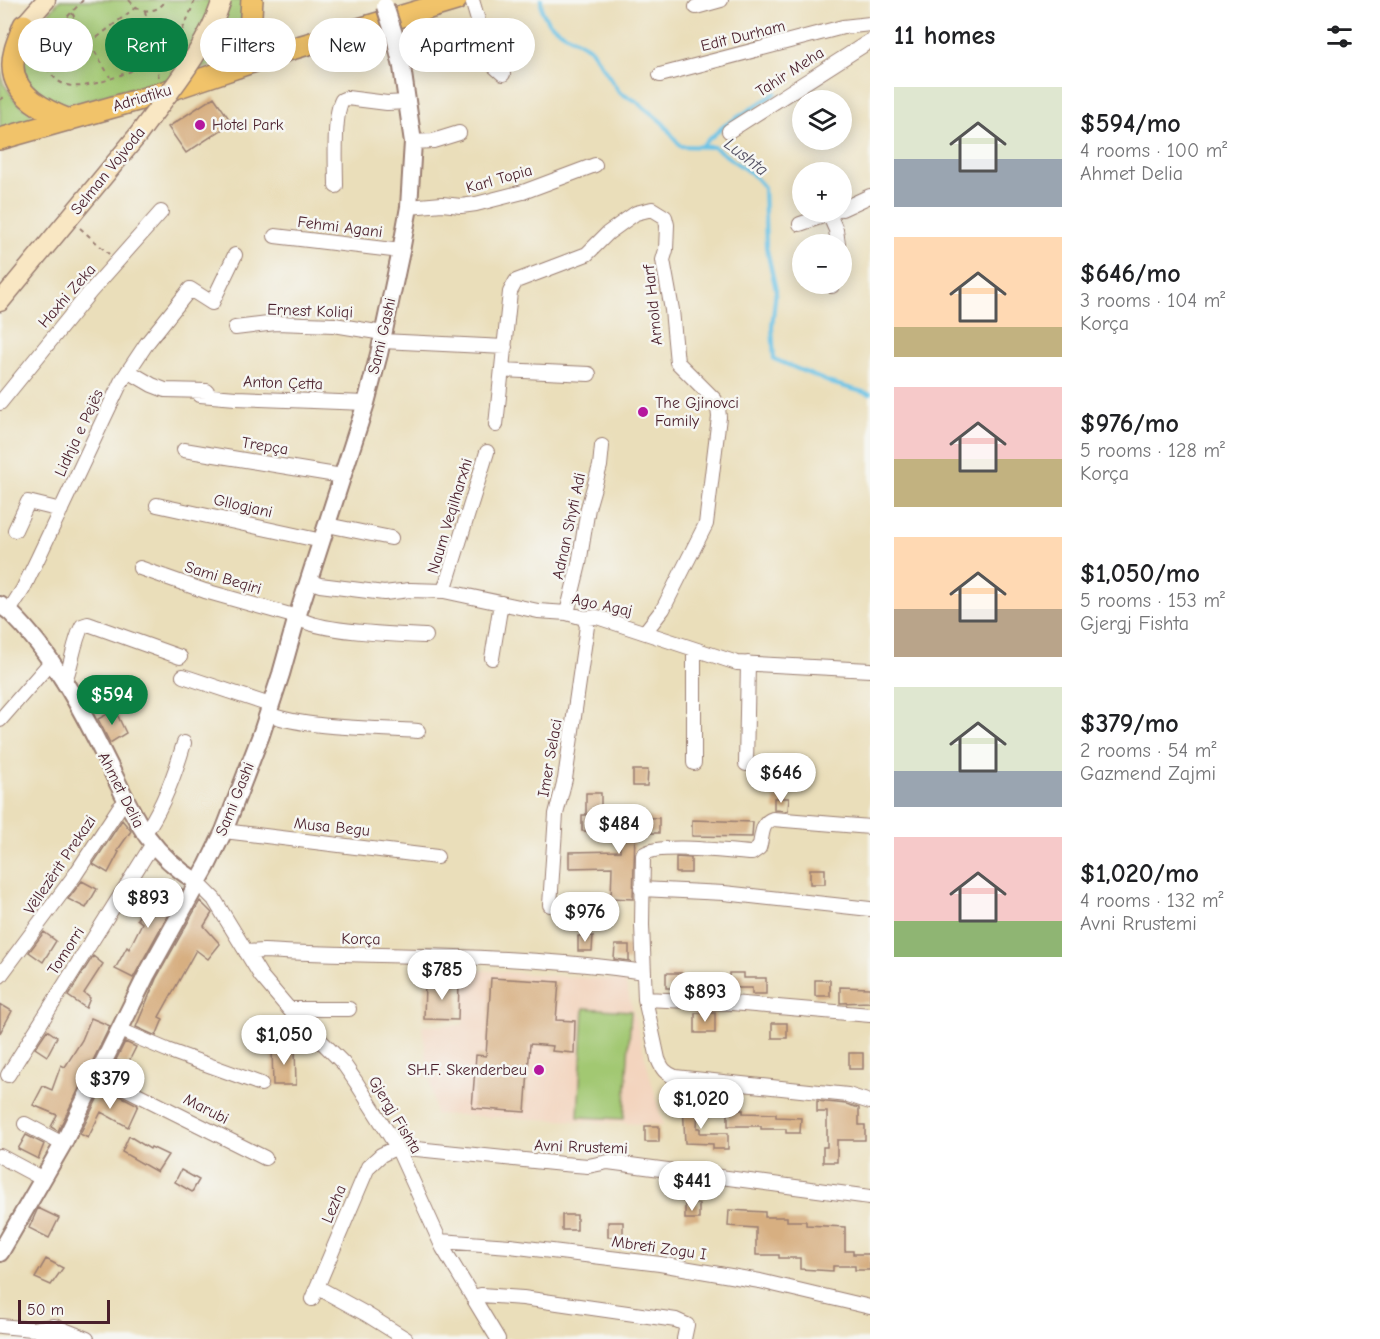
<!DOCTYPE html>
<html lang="en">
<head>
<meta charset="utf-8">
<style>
	body { margin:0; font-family:"Comic Neue",sans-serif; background:#f2f2f2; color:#202124; height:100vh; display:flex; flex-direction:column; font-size:22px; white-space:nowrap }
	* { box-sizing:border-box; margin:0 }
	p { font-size:20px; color:#757577 }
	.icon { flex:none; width:33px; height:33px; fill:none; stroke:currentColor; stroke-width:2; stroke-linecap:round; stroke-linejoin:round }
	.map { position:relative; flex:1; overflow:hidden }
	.side { display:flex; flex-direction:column; background:#fff; width:510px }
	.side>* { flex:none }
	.hud { position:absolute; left:18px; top:18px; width:570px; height:54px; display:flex; gap:12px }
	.fabs { position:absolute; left:792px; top:90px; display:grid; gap:12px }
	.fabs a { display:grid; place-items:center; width:60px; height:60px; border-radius:50%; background:#fff; box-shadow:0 3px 15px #0003; font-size:30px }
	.scale { position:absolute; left:18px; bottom:15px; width:92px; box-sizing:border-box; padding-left:6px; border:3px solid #4a1f2b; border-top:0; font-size:16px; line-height:21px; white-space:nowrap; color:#4a1f2b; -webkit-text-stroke:4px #f6f6f2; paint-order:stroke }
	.price { position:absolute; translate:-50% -51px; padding:0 14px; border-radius:21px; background:#fff; color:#222; font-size:20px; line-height:39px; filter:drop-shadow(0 2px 3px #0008) }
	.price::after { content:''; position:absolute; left:50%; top:36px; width:18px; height:14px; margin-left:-9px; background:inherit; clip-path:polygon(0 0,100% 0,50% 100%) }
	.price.current { background:#0b8043; color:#fff }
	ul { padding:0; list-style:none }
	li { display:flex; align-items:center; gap:18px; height:150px; padding:0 24px }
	li span { display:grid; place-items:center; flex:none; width:168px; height:120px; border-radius:0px; color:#555 }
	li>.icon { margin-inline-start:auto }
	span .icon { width:72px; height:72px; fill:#fffc; stroke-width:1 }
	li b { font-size:26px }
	h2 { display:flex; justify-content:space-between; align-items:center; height:72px; padding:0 24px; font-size:26px }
	.chip { padding:0 21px; border-radius:27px; background:#fff; box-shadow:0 3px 15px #0003; font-size:21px; line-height:54px }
	.chip.current { background:#0b8043; color:#fff }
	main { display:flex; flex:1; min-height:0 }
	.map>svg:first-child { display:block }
</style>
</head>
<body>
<main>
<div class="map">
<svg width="870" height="1339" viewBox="0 0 870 1339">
	<rect width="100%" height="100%" fill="#f6f6f2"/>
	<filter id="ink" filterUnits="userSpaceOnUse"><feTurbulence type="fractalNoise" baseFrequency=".0167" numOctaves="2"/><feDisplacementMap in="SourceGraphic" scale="12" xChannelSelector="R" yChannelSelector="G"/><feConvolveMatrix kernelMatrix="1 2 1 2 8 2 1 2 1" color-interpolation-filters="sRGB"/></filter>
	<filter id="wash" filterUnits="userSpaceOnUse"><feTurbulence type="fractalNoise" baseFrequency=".008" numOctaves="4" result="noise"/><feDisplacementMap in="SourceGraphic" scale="24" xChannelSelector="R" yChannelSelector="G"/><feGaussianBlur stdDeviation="1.35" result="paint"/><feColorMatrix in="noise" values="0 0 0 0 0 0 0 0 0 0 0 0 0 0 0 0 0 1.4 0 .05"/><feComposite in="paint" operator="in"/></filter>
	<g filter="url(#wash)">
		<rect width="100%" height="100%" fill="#eadeba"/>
		<path fill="#f3d4be" d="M464,969L625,981L663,1125L435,1114L422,1026L463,1025Z"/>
		<path fill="#a2c872" stroke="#76744e" stroke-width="1.5" d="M60,0H244L237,57L141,89C116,86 94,103 69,104C53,105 47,102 36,91C2,62 39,24 60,0Z
			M0,61L3,83L16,101L40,121L0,131Z
			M584,1008L631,1011L624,1119L578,1117Z"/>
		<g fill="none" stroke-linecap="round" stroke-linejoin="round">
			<path stroke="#69c3e7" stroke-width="4" d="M541,0L542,11L548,22L560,31L590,48L620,93L636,101L663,123L680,146L714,147L753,175L764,187L766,246L776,290L772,327L774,359L831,383L870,394
				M701,146L724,126L776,93"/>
		</g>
		<g id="blocks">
			<path fill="#d7af81" d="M214,97L232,123L186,153L168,127Z
				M115,710L126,733L110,743L98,719Z
				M633,770H648L647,786H633Z
				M586,793H601V809H597V831H582V815H586Z
				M774,798H789L788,811L774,810Z
				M620,814H635V817L659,818V833H635L633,899L611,898L612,867L569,868V852L620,851Z
				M122,820L131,831L117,851L119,852L108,873L93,864Z
				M692,820L753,822L752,837L692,836Z
				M676,857L691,858V873H676Z
				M810,869H825V884H810Z
				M82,881L97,889L86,908L68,899Z
				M168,881L182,889L133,978L115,969L127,947L129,949L142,923L137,919L150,899L153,902Z
				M200,901L212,913L204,926L220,944L208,959L196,950L159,1017L163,1019L156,1036L136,1027L156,979Z
				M44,932L56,941L43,962L29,952Z
				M578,936H593L592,951H578Z
				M615,945H629V961L614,959Z
				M93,956L103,964L84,993L90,998L86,1008L68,996Z
				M666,973H681V988H666Z
				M729,973H744V978H766V994H752V988H729Z
				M491,978L559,982L556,1020L575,1021L574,1053L552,1051L553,1046L530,1044L525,1112L472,1108L476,1055L486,1056Z
				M815,980H830V996H815Z
				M425,983H459L458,1020L424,1019Z
				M840,987L870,988V1002L840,1003Z
				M0,1004L12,1011L0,1033Z
				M695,1013H715V1033H695Z
				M91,1018L110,1026L58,1131L51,1127L57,1115L33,1105L43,1086L52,1090L61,1065L65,1067L82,1040Z
				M772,1023H787V1038H772Z
				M47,1030L57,1037L47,1056L35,1048Z
				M125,1042L136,1047L127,1065L116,1060Z
				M295,1047L296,1085H273L272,1049Z
				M849,1053H863V1069H849Z
				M103,1087L138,1105L128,1127L101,1112L88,1138L80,1134Z
				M817,1101L846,1104L859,1108V1125H865V1140H837V1162H823V1147H827V1112H817Z
				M683,1103H698L697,1128H700V1133H728V1149H713V1144L685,1143Z
				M728,1110H743V1113L776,1114V1117L801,1118L800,1133H786V1129H761V1126H728Z
				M645,1126H659V1142H645Z
				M26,1135L44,1144L38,1159L18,1149Z
				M129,1136L150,1149L151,1147L168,1155L157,1172L122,1152Z
				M181,1170L199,1180L192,1192L175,1182Z
				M685,1204H699V1219H685Z
				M38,1208L59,1218L49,1238L29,1228Z
				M729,1210L765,1212V1217H787V1221H806V1225L845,1227V1251H853V1254H870V1270H855V1266H833V1271L800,1269V1258H779V1255H756V1228L728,1226Z
				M562,1215H577V1230H562Z
				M608,1222H623V1237H608Z
				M46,1259L63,1268L51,1285L35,1278Z"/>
		</g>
	</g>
	<g filter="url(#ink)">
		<use href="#blocks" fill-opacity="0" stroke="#9a7e72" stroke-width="1.5"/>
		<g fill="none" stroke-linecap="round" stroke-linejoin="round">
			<defs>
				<path id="minor" d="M472,0L489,58L494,66L503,74
					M696,7L721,0
					M660,75L843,27L870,24
					M729,131L870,41
					M413,142L433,141L459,133
					M336,186C336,166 333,116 342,100L347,98L387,103L408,102
					M409,207L442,204L461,206L476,204L523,192L595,165
					M842,209L870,196
					M829,214L836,230L838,244
					M800,224L835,212
					M275,236L401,251
					M832,286L833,284
					M235,328L276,323L334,325L383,333
					M382,341L505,347
					M502,370L589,374
					M128,371L152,385L165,390L207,391
					M200,395L236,398L366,403
					M0,403L90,292L161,212
					M496,425L510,292L516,281L587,254L608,233L626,220L636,213L652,209L665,217L667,225L666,250L663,260L672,310L677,362L715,400L718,408L719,417L706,524L663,609L645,632
					M184,450L342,476
					M157,505L322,541
					M327,525L391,538
					M15,530L28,502L61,510
					M140,568L205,591L297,617C315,632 400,635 426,636
					M309,581L320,585L384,593L410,590L444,591L538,611L567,613L584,618L597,617L737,663L870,670
					M444,591L487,452
					M9,611L23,589L38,558L121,382L147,343L190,289L212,303L235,255
					M567,613L579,564L588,508L600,466L602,446
					M694,650V763
					M492,658L501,603
					M183,676L270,705
					M64,683C72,665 73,644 82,626L88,624L180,657
					M268,714C308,729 375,728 418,731
					M0,720L50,663
					M746,764L748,663
					M870,827L773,819C760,823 763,837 759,848L752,853C732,852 655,842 643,855L642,925L645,999L658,1059C662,1069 665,1073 675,1077L848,1095L870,1102
					M224,831L437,857
					M144,834C163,808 175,774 184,743
					M197,882L214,899L261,976L289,1009L343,1063L356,1082L397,1147L443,1248L498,1339
					M641,889L724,893L870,909
					M550,905L556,814L565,779L587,626L584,618
					M246,952L264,951C390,958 518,953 644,972
					M0,976L75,875L119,808L126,802
					M645,999L732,1003L870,1015
					M289,1009H349
					M120,1030L167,1050L261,1084
					M8,1075L152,845
					M99,1075L265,1158
					M25,1124L63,1144
					M0,1156L43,1179
					M440,1241L510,1246L660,1264L760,1281L870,1307
					M317,1287L366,1314L406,1339
					M473,1297L481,1295L523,1298L676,1320L687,1325L684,1339
					M312,1299L368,1167L381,1155L397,1147L563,1164L588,1166L608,1162L870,1197
					M0,1326L32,1329L54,1326L87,1339
					M35,1329L58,1339"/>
				<path id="tertiary" d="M0,605C4,608 8,610 11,613C52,653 81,708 106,759C133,812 143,848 197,882
					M0,1253L63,1144L147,974L207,866L224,831L261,735L281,674L297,617L366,403L379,354L401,251L409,207L413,142L402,67L395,37"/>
				<path id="secondary" d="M24,25L46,0
					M0,302L138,135"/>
				<path id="primary" d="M24,25C19,39 12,53 13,67C14,96 46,111 69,120
					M238,67C252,49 250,22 252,0
					M0,139L152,96L288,50L456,0"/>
			</defs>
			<use href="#minor" stroke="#9a7e72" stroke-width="16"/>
			<use href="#tertiary" stroke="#9a7e72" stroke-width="20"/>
			<use href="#secondary" stroke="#9a7e72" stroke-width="21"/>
			<use href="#primary" stroke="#9a7e72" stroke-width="24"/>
			<path stroke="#9a7e72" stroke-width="2" stroke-dasharray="4.5 4.5" stroke-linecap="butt" d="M83,0C67,19 28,49 53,76C60,85 71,87 82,86C107,83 132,69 156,62C176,49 187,21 195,0
				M129,0C139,13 157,15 166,0
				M145,11L159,78
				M72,13L110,77
				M90,43L136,7
				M0,100L7,95
				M80,228L109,254"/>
			<use href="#minor" stroke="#fff" stroke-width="14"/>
			<use href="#tertiary" stroke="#fff" stroke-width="16"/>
			<use href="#secondary" stroke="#f9e7c3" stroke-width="18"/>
			<use href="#primary" stroke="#f1c36a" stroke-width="21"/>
			<defs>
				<path id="tertiary-bridge" d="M385,6L395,37"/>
				<path id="secondary-bridge" d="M138,135C168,93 206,50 222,0"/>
			</defs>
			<use href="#tertiary-bridge" stroke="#9a7e72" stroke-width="20" stroke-linecap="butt"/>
			<use href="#secondary-bridge" stroke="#9a7e72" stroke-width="21" stroke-linecap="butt"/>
			<use href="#tertiary-bridge" stroke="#fff" stroke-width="16"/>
			<use href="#secondary-bridge" stroke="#f9e7c3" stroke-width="18"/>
		</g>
	</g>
	<g fill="#b5179e" stroke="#f6f6f2" stroke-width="2">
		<circle cx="200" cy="125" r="6"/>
		<circle cx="643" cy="412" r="6"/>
		<circle cx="539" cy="1070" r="6"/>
	</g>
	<g text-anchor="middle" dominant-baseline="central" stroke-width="5" stroke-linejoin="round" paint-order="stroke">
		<g font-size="16" fill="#4a1f2b" stroke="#f6f6f2">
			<text transform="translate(743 36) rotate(-14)">Edit Durham</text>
			<text transform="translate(790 72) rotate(-33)">Tahir Meha</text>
			<text transform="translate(142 98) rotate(-17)">Adriatiku</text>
			<text transform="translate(108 171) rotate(-51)">Selman Vojvoda</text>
			<text transform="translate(499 179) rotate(-16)">Karl Topia</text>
			<text transform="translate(340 227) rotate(7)">Fehmi Agani</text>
			<text transform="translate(67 296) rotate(-49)">Haxhi Zeka</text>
			<text transform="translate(653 305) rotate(-96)">Arnold Harf</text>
			<text transform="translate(310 311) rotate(2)">Ernest Koliqi</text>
			<text transform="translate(382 336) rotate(-77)">Sami Gashi</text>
			<text transform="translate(283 383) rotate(2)">Anton Çetta</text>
			<text transform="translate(79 433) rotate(-65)">Lidhja e Pejës</text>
			<text transform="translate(265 446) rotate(9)">Trepça</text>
			<text transform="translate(243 506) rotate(13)">Gllogjani</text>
			<text transform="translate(450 516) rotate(-73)">Naum Veqilharxhi</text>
			<text transform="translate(569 526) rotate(-78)">Adnan Shyti Adi</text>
			<text transform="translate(223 578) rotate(17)">Sami Beqiri</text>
			<text transform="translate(602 605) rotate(12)">Ago Agaj</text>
			<text transform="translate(550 758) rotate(-80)">Imer Selaci</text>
			<text transform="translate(121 790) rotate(63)">Ahmet Delia</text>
			<text transform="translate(235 799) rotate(-68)">Sami Gashi</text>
			<text transform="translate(332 827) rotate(6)">Musa Begu</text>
			<text transform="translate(60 865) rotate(-56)">Vëllezërit Prekazi</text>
			<text transform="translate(361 939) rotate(1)">Korça</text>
			<text transform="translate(66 951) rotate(-57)">Tomorri</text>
			<text transform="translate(206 1109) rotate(27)">Marubi</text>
			<text transform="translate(395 1115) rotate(59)">Gjergj Fishta</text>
			<text transform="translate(581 1147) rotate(2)">Avni Rrustemi</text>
			<text transform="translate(334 1204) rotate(-67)">Lezha</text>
			<text transform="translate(659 1248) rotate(8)">Mbreti Zogu I</text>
		</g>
		<g font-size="16" fill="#4a1f2b" stroke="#f6f6f2" text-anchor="start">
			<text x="212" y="125">Hotel Park</text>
			<text x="655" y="403">The Gjinovci<tspan x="655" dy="18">Family</tspan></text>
			<text x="527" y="1070" text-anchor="end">SH.F. Skenderbeu</text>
		</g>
		<g font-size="18" font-style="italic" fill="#535063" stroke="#f6f6f2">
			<text transform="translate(746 157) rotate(38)">Lushta</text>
		</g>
	</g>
</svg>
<div class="fabs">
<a><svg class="icon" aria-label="layers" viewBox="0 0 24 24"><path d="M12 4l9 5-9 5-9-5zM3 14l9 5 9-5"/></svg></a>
<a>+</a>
<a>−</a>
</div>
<div class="scale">50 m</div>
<b class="price current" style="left:112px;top:726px">$594</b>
<b class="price" style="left:781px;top:804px">$646</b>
<b class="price" style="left:619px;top:855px">$484</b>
<b class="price" style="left:148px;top:929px">$893</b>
<b class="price" style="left:585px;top:943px">$976</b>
<b class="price" style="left:442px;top:1001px">$785</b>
<b class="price" style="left:705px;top:1023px">$893</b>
<b class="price" style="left:284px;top:1066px">$1,050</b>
<b class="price" style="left:110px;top:1110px">$379</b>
<b class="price" style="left:701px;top:1130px">$1,020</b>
<b class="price" style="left:692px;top:1212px">$441</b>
<div class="hud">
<a class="chip">Buy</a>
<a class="chip current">Rent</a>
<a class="chip">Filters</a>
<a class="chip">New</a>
<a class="chip">Apartment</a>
</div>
</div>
<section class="side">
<h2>11 homes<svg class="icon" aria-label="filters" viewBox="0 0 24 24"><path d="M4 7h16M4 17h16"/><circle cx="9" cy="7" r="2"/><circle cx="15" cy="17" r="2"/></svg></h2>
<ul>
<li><span style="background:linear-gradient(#dfe7d0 60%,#9aa5b1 0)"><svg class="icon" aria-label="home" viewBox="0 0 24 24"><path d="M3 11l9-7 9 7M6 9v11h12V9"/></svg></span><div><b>$594/mo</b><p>4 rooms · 100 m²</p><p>Ahmet Delia</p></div></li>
<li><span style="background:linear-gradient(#ffd9b3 75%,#c2b280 0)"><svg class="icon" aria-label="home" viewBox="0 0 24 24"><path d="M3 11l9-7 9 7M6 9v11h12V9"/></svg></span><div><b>$646/mo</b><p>3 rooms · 104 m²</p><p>Korça</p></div></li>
<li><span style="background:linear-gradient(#f6c9c9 60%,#c2b280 0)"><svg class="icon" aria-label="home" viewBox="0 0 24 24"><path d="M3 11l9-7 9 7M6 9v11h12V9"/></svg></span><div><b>$976/mo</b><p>5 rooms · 128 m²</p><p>Korça</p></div></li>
<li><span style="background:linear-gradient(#ffd9b3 60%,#b9a48a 0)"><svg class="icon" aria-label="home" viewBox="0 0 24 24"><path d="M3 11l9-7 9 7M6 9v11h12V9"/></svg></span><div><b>$1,050/mo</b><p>5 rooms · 153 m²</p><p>Gjergj Fishta</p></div></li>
<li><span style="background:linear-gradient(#dfe7d0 70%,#9aa5b1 0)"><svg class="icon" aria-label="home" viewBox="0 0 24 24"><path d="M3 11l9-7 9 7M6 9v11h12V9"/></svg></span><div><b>$379/mo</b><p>2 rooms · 54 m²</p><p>Gazmend Zajmi</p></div></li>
<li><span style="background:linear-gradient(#f6c9c9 70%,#8fb573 0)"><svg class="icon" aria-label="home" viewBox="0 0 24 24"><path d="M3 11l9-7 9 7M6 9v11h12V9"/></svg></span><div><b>$1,020/mo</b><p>4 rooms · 132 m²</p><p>Avni Rrustemi</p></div></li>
</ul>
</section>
</main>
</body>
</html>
